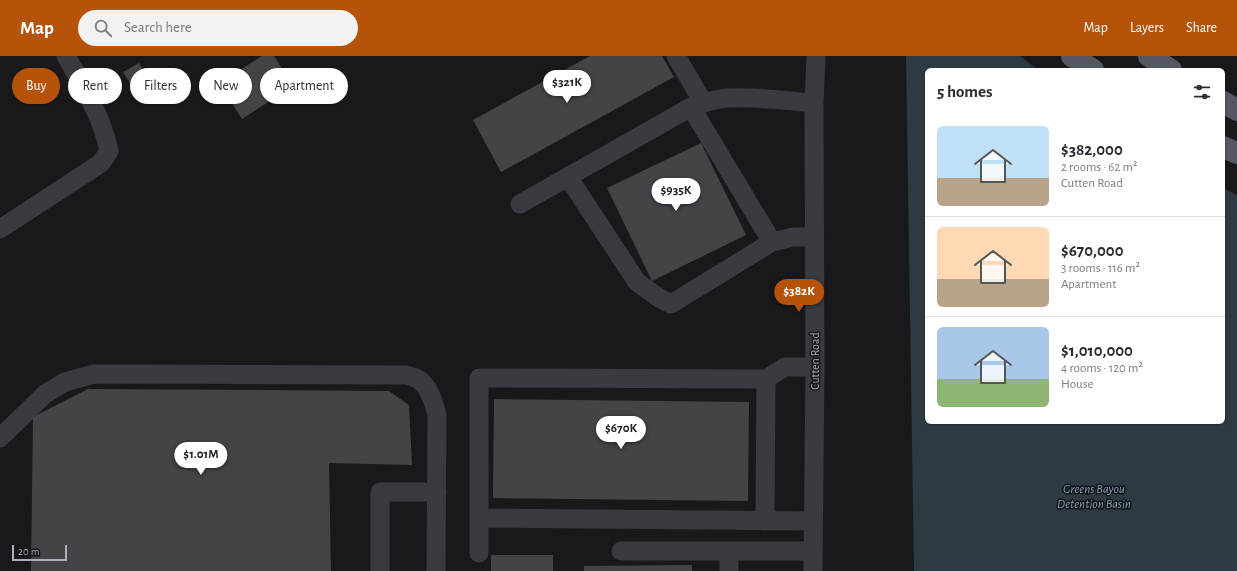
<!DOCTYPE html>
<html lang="en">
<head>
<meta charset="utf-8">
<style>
	body { margin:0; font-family:"Alegreya Sans",sans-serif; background:#f2f2f3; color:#2b2b33; height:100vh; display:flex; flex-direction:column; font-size:15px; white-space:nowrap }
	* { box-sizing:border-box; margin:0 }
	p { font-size:13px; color:#7c7c81 }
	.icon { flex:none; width:22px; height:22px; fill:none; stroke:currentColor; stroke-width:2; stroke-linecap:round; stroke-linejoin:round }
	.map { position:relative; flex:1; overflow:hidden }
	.panel { position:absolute; left:925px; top:12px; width:300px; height:356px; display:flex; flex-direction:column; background:#fff; border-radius:6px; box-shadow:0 1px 3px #0004 }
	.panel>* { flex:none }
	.banner { position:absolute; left:12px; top:12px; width:380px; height:36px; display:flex; gap:8px }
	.scale { position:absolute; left:12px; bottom:10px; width:55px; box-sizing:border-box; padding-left:4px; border:2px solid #aab1bc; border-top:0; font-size:11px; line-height:14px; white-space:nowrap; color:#aab1bc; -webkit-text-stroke:3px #141416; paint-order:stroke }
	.price { position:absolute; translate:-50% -34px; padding:0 9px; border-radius:14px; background:#fff; color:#222; font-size:13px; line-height:26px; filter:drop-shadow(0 1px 2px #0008) }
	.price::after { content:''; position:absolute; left:50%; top:24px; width:12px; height:9px; margin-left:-6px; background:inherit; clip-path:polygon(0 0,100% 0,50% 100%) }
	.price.on { background:#b45309; color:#fff }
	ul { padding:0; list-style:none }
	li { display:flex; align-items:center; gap:12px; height:100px; padding:0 12px }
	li+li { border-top:1px solid #e1e1e2 }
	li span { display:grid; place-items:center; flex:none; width:112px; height:80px; border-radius:6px; color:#555 }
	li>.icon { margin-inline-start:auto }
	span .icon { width:48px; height:48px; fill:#fffc; stroke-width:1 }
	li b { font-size:17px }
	h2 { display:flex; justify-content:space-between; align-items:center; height:48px; padding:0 12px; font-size:17px }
	.tag { padding:0 14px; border-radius:18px; background:#fff; box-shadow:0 1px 3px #0004; font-size:14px; line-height:36px }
	.tag.on { background:#b45309; color:#fff }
	header { display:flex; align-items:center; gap:24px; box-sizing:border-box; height:56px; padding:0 20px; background:#b45309; color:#fff }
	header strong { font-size:19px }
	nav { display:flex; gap:22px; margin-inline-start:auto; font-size:14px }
	.search { width:280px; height:36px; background:#f2f2f3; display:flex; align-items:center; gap:10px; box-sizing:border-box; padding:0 14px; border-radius:22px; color:#7c7c81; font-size:15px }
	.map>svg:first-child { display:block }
</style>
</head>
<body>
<header>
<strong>Map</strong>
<div class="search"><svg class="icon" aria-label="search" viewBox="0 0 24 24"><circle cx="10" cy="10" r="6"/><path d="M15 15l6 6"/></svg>Search here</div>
<nav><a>Map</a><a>Layers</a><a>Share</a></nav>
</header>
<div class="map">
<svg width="1237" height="515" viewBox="0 0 1237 515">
	<rect width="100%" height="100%" fill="#19191b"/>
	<path fill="#2d3a41" d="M906,0H1020L1038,14H927V366H1223V132L1237,139V515H914Z"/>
	<path fill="#434448" d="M262,0H274L293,30L242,63L219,27Z
		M590,0H662L674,21L501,116L473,64Z
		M139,7L158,37L142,46L123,16Z
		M701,87L746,179L652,225L607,132Z
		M88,333L389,335L409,349L412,409L329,407L331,515H31L33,361Z
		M494,343L749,346L748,445L493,442Z
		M491,499H553V515H491Z
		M692,509V515H584V510Z"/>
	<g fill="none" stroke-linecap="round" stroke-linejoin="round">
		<path stroke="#393b41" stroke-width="19" d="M676,0L703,46
			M691,51L772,186
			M568,121L637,226L659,242L671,248L772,186L793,181H814
			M520,148L691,51C703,47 715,43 727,42C756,40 785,45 814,47
			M0,173L101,107L109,95C102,60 83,30 66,0
			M0,382L45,338L65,326L94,318L406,319C409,320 413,321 416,322C429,328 434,347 437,359L436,515
			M479,462L813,465
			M765,465L766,323
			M621,495H813
			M729,495V515
			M479,497V322L766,323L785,311H815
			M380,515V436H437
			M813,515L815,311L814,47L816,0"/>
		<path stroke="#555860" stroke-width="22" d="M1072,0L1093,14
			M1149,0L1171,14
			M1223,46L1237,54
			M1223,91L1237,97"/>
	</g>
	<g text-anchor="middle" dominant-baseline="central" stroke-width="3" stroke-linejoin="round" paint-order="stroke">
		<g font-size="12" fill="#aab1bc" stroke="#141416">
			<text transform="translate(815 305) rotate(-90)">Cutten Road</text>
		</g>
		<g font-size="13" font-style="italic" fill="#7fa2b9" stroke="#141416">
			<text x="1094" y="433">Greens Bayou<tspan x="1094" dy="15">Detention Basin</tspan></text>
		</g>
	</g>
</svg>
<div class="scale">20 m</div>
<b class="price" style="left:567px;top:48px">$321K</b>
<b class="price" style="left:676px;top:156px">$935K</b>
<b class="price on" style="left:799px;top:257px">$382K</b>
<b class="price" style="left:621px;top:394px">$670K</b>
<b class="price" style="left:201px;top:420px">$1.01M</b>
<div class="banner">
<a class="tag on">Buy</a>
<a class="tag">Rent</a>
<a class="tag">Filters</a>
<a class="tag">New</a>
<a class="tag">Apartment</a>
</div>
<section class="panel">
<h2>5 homes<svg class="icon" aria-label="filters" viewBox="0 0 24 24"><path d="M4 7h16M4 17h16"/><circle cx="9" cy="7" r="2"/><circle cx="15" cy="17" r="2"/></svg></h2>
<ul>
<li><span style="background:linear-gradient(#bfe0f5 65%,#b9a48a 0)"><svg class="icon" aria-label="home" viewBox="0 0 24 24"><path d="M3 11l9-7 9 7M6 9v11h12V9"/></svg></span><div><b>$382,000</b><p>2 rooms · 62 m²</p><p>Cutten Road</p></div></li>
<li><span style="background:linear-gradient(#ffd9b3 65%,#b9a48a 0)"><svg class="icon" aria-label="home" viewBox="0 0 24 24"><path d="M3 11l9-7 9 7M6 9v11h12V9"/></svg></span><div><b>$670,000</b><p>3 rooms · 116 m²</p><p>Apartment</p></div></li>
<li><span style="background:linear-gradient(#a9c7e8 65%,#8fb573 0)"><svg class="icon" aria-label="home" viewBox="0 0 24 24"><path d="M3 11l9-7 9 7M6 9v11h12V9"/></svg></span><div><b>$1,010,000</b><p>4 rooms · 120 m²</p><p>House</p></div></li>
</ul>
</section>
</div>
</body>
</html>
